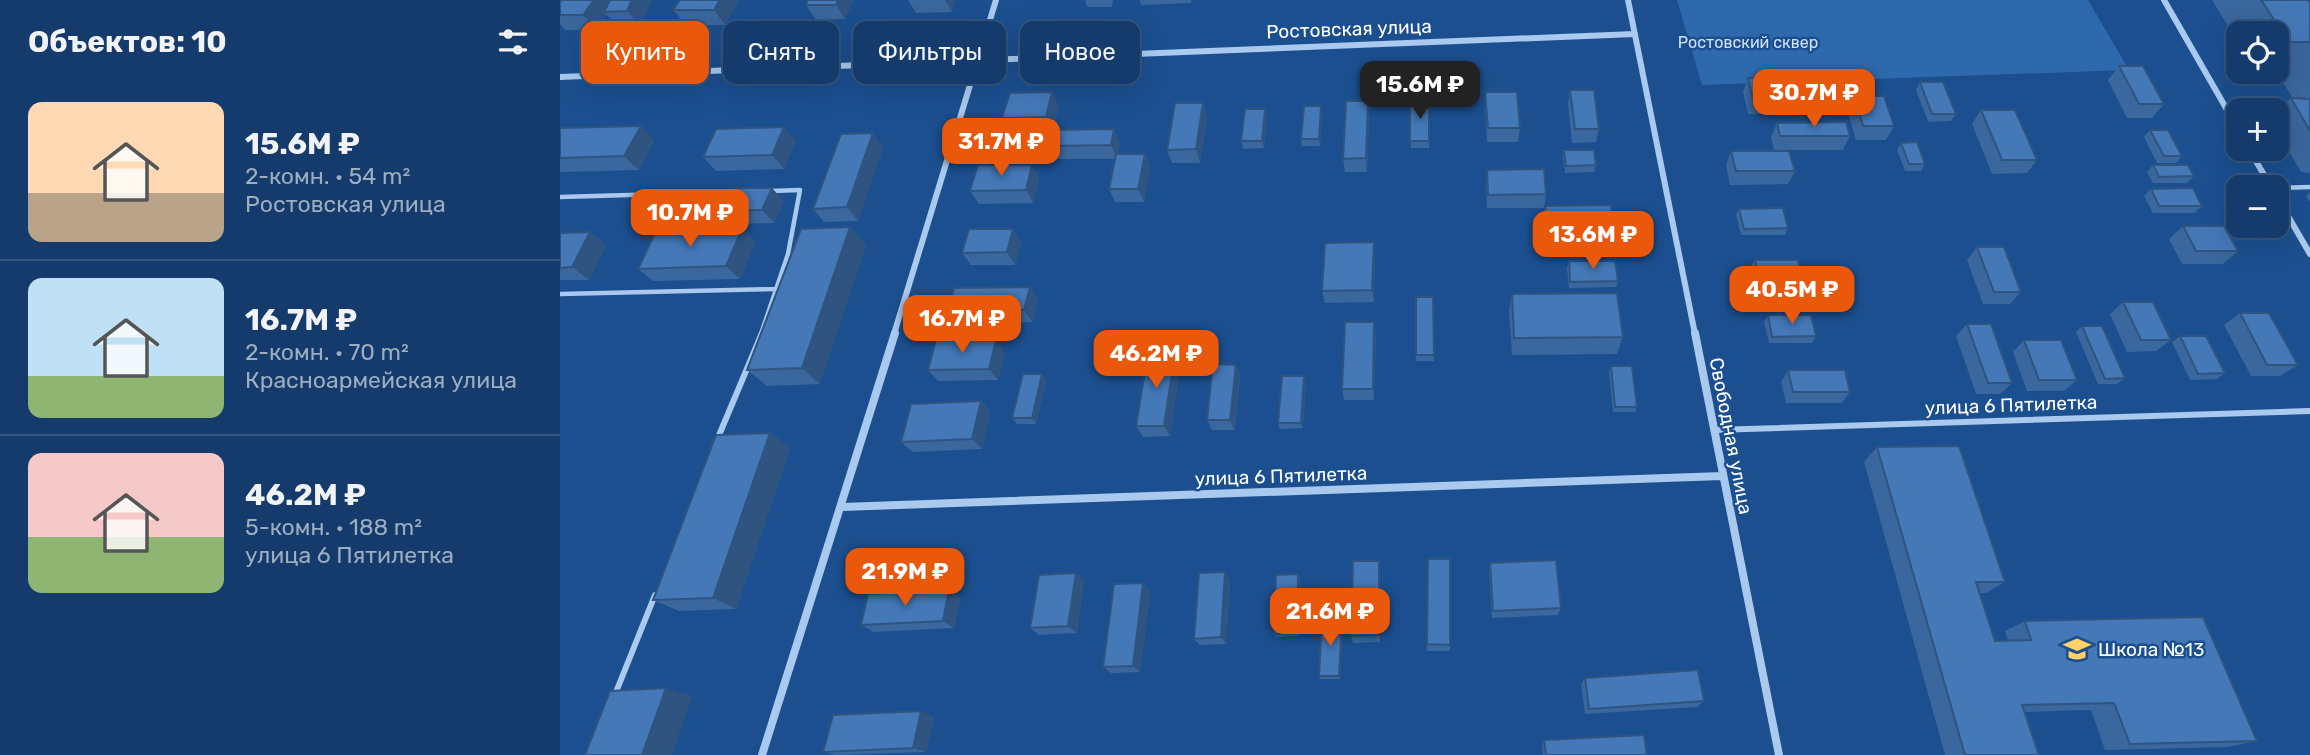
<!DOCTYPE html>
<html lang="ru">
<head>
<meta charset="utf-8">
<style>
	body { margin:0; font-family:Rubik,sans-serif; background:#214673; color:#f1f3f6; height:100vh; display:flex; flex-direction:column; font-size:26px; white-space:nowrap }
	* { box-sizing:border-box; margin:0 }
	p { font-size:23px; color:#9dadc1 }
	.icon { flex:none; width:38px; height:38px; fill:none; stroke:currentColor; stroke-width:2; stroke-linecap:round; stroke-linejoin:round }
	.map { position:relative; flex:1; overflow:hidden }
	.sheet { display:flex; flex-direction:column; background:#143b6b; width:560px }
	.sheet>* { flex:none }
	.banner { position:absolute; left:21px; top:21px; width:665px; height:63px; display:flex; gap:14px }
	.controls { position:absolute; left:1666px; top:21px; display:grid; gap:14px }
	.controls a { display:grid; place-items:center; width:63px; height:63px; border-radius:14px; background:#143b6b; box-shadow:0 7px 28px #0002,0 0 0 2px #33557e; font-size:35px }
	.price { position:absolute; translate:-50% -60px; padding:0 16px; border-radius:14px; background:#ea580c; color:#fff; font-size:23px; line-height:46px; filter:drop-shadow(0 2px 4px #0008) }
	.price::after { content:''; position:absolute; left:50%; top:42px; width:21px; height:16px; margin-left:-10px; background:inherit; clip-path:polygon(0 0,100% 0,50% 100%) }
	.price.selected { background:#222; color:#fff }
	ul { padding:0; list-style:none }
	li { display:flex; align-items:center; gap:21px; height:175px; padding:0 28px }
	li+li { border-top:2px solid #33557e }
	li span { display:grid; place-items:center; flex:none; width:196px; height:140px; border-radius:14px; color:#555 }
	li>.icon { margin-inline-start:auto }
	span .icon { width:84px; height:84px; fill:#fffc; stroke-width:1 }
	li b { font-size:30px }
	h2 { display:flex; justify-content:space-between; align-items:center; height:84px; padding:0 28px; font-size:30px }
	.pill { padding:0 24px; border-radius:14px; background:#143b6b; box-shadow:0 7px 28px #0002,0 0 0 2px #33557e; font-size:24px; line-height:63px }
	.pill.selected { background:#ea580c; color:#fff }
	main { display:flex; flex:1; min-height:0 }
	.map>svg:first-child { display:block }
</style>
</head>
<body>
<main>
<section class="sheet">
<h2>Объектов: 10<svg class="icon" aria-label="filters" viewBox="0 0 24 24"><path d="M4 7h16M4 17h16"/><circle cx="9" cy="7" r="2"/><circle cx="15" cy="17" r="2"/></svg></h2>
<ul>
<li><span style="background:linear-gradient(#ffd9b3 65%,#b9a48a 0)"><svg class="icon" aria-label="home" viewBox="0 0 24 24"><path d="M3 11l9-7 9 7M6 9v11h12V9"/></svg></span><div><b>15.6M ₽</b><p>2-комн. · 54 m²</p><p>Ростовская улица</p></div></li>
<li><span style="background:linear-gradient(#bfe0f5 70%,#8fb573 0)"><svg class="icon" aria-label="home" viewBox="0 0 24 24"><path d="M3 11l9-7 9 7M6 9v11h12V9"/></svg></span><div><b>16.7M ₽</b><p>2-комн. · 70 m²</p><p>Красноармейская улица</p></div></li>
<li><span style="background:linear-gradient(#f6c9c9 60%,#8fb573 0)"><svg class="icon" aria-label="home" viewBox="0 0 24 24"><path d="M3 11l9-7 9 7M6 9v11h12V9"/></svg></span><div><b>46.2M ₽</b><p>5-комн. · 188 m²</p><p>улица 6 Пятилетка</p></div></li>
</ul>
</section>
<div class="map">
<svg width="1750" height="755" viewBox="0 0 1750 755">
	<rect width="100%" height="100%" fill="#1b4f8f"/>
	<path fill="#2e69ad" d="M1117,0H1528L1569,70L1142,85Z"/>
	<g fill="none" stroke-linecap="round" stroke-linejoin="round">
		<path stroke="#a9c9ee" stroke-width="4.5" d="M1717,188L1750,187
			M0,197L172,192
			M0,294L218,289
			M201,334L228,254L240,190L210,191"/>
		<path stroke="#a9c9ee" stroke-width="6" d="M1154,430L1750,411
			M157,440L202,333
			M54,697L95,595"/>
		<path stroke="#a9c9ee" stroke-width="6" d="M1068,0L1135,334
			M1604,0L1678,129
			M0,77L1075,34
			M1689,149L1711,187
			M1717,197L1750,254
			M334,334L436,0"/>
		<path stroke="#a9c9ee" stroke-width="8" d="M1135,333L1219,755
			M282,507L1162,476
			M202,755L335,333"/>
	</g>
	<path fill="#3a679d" d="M0,0H92L80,25L57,26L47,15L37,30H5L0,24Z
		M120,0H179L165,25H126L113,10Z
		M248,0H293L285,19L256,20L246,5Z
		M348,0H394L392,12L356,13Z
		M525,0H553L552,7H527Z
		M580,0H631V3L581,5Z
		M1652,0H1748L1750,3V173L1741,172L1717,130V112L1731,98H1733L1717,74H1698L1697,72H1717V33H1678V42Z
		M1559,66L1604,104L1592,118H1567L1548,80Z
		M1188,78L1240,100L1234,114H1188L1183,92Z
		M1360,82L1396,114L1391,121L1368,122L1356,90Z
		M1010,90L1039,129L1036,142L1012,143L1008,104Z
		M925,92L960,128L958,142H927L925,106Z
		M1294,96L1334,126L1326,140H1296L1287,110Z
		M869,100V148H851L850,101Z
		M808,101L809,115L807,172H785L783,159Z
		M643,103L647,117L640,163H612L607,150Z
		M499,106L492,131H481L485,140L480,160L434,159L426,146L446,126L442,118Z
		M1421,110L1477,160L1467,173L1432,174L1412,124Z
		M762,113L760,146H742L741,139Z
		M707,116L704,148L683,149L681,141Z
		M1217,123L1290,136L1283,150H1214L1211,137Z
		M0,128L94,140L79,170L0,172Z
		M1590,130L1622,156L1616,163H1597L1584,137Z
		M236,141L224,169L156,171L143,157Z
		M560,143L557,154H585L590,168L584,202H555L549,189L555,159H496L489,146Z
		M1341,143L1365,164L1361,171H1345L1337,150Z
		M323,147L298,221L264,222L253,209Z
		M1004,150L1036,165L1034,172L1005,173L1003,157Z
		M1171,151L1235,171L1228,184L1170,185L1166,165Z
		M1593,165L1634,176L1627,183H1593L1587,172Z
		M927,170L986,194L984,208H927L926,183Z
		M479,178L473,203L419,204L410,191Z
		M1591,189L1642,206L1635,213H1593L1584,196Z
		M1750,192V203L1746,196Z
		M224,201L214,223L172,224L158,210Z
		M985,206L1053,226L1050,239L985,240L983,219Z
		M1179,209L1228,228L1225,235H1181L1176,215Z
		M1623,226L1678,251L1663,264H1622L1609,239Z
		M290,227L306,245L260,384L207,386L187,370Z
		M182,229L195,242L180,279L93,281L78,269Z
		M30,232L46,245L29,280H0V233Z
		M461,242L455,265H411L402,253Z
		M1417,247L1461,292L1450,304H1423L1407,260Z
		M815,255L814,302L765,303L762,291Z
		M1195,260L1243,281L1239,287L1196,288L1191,266Z
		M1009,261L1058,281L1056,287L1009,288L1007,268Z
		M470,287L478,300L472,322L396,323L387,311Z
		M952,294L1063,337L1057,354L952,355L949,311Z
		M856,297H873L874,361H856Z
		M1563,302L1611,340L1596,351L1567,352L1550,314Z
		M1680,313L1738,365L1720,376H1691L1664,325Z
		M1208,315L1256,336L1252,343H1209L1204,322Z
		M814,322L816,334L814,400H784L782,389Z
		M1407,324L1452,383L1440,394H1416L1396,336Z
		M1522,326L1565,378L1557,384H1538L1516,332Z
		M1620,336L1665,373L1657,379L1630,380L1612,342Z
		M1464,340L1517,380L1504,391H1467L1453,352Z
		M445,352L438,380L378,381L368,370Z
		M620,365L610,436L583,437L576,426Z
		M676,365L680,376L675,430H652L647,420Z
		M1051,366L1077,407L1075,412H1053L1049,372Z
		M1228,370L1290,392L1282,403H1226L1221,382Z
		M482,374L486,380L476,424H457L452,418Z
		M746,382L743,428L720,429L718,423Z
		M421,401L430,412L422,449L353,452L341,442Z
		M210,433L230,448L176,609L119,611L93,600Z
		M1317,447L1445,582L1426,593H1420L1435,641H1448L1445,631L1465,621L1697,741L1668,747L1545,750L1531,710L1465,712L1479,755H1385L1304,462Z
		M868,559H890V651H867Z
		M819,561L820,569V642L793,643L791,636Z
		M930,563L1001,608L998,615L932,618L929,571Z
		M516,573L524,581L517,633L479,635L470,628Z
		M740,578L739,636L716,637L714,634Z
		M670,580L666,644L640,645L634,639Z
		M583,583L590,591L580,672L551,673L543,667Z
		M389,590L400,598L394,628L314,632L301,625Z
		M783,623L780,679H760L759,676Z
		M1025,678L1144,701L1137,707L1025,714L1021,684Z
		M374,717L366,752L274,755L263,752Z
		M984,740L1087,755H983L982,745Z"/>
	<path fill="#305480" d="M34,0H56L44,12L47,15L37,30L23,15Z
		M72,0H92L80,25L67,11Z
		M160,0H179L165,25L154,10Z
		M278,0H293L285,19L276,5Z
		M385,0H394L392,12Z
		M492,92L499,106L492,131L486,117Z
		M808,101L809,115L807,172L806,158Z
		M643,103L647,117L640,163L636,149Z
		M761,106L762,113L760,146L759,139Z
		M705,109L707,116L704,148L702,141Z
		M81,126L94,140L79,170L64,156Z
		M479,126L485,140L480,160L473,146Z
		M224,127L236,141L224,169L212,155Z
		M554,129L560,143L557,159L551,145Z
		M313,133L323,147L298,221L287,207Z
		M585,154L590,168L584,202L578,189Z
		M472,165L479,178L473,203L466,190Z
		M212,188L224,201L214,223L202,210Z
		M290,227L306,245L260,384L242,368Z
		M182,229L195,242L180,279L166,266Z
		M453,229L461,242L455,265L447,252Z
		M30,232L46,245L29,280L12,267Z
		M814,242L815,255L814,302L812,290Z
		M470,287L478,300L472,322L464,310Z
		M814,322L816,334L814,400L813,389Z
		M436,340L445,352L438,380L429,369Z
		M615,353L620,365L610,436L604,426Z
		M676,365L680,376L675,430L670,420Z
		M482,374L486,380L476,424L472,418Z
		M744,376L746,382L743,428L741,423Z
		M421,401L430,412L422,449L412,439Z
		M210,433L230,448L176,609L153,598Z
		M819,561L820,569V642L819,635Z
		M665,572L670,580L666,644L661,637Z
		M516,573L524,581L517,633L508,626Z
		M738,574L740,578L739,636L737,632Z
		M583,583L590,591L580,672L573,666Z
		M389,590L400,598L394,628L383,621Z
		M782,619L783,623L780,679L779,676Z
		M106,688L132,696L112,755H82Z
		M361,711L374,717L366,752L353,748Z"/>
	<path fill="#4478b7" stroke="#305480" stroke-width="2" d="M2,0H34L23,15H0V2Z
		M50,0H72L67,11L44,12Z
		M120,0H160L154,10H113Z
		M248,0H278L276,5H246Z
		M1701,0H1748L1750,3V44L1749,42H1729Z
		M1559,66H1583L1604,104H1579Z
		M1188,78H1234L1240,100H1193Z
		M1360,82H1383L1396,114H1372Z
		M1010,90H1034L1039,129H1015Z
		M492,92L486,117L442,118L450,93Z
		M925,92H957L960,128H928Z
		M1294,96H1324L1334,126H1303Z
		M1731,98L1750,99V131Z
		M869,100V141H850V101Z
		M786,101H808L806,158L783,159Z
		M615,103H643L636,149L607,150Z
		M744,106H761L759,139H741Z
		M685,109H705L702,141H681Z
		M1421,110H1455L1477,160H1442Z
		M1286,122L1290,136H1220L1217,123Z
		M433,125L479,126L473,146H426Z
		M81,126L64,156L0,158V128Z
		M224,127L212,155L143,157L156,129Z
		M554,129L551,145L489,146L493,130Z
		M1590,130H1608L1622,156H1604Z
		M313,133L287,207L253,209L281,134Z
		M1357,142L1365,164H1349L1341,143Z
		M1004,150H1034L1036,165L1006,166Z
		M1171,151H1229L1235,171H1176Z
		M556,154H585L578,189H549Z
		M418,165H472L466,190L410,191Z
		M1593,165H1628L1634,176L1599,177Z
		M984,169L986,194L928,195L927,170Z
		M169,188H212L202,210H158Z
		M1633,188L1642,206H1599L1591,189Z
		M1051,205L1053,226L988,227L985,206Z
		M1223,208L1228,228L1184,229L1179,209Z
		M1623,226H1664L1678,251H1636Z
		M290,227L242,368L187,370L241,229Z
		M182,229L166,266L78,269L96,231Z
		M409,229H453L447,252L402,253Z
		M30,232L12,267L0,268V233Z
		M814,242L812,290L762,291L765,243Z
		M1417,247H1444L1461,292H1434Z
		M1195,260H1238L1243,281H1199Z
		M1009,261H1055L1058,281L1010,282Z
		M470,287L464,310L387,311L394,288Z
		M1057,293L1063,337L954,338L952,294Z
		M856,297H873L874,355H856Z
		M1563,302H1593L1611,340H1581Z
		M1680,313H1709L1738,365H1707Z
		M1208,315H1251L1256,336L1212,337Z
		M785,322H814L813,389H782Z
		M1407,324H1431L1452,383H1428Z
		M1522,326H1542L1565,378L1545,379Z
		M1620,336H1646L1665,373L1638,374Z
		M376,340H436L429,369L368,370Z
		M1464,340H1501L1517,380H1479Z
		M615,353L604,426H576L588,354Z
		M653,364L676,365L670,420H647Z
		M1051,366H1072L1077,407H1055Z
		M1228,370H1285L1290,392H1233Z
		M463,374H482L472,418H452Z
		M722,376H744L741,423H718Z
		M421,401L412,439L341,442L351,404Z
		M210,433L153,598L93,600L156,435Z
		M1399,446L1445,582H1416L1435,641L1471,640L1465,621L1643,617L1697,741L1570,744L1554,703L1462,705L1479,755H1405L1317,447Z
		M868,559H890V645L867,644Z
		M996,560L1001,608L933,611L930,563Z
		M793,561H819V635L791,636Z
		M665,572L661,637L634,639L639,573Z
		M516,573L508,626L470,628L479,575Z
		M738,574L737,632L714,634L716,575Z
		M583,583L573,666L543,667L554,584Z
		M389,590L383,621L301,625L308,594Z
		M762,619H782L779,676H759Z
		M1138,670L1144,701L1029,709L1025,678Z
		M106,688L82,755H25L50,691Z
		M361,711L353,748L263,752L273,715Z
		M1084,735L1087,755H986L984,740Z"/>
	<defs>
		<symbol id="school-bare" viewBox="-9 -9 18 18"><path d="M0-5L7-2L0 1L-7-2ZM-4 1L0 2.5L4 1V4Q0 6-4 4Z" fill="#ffd166" stroke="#1b4f8f" stroke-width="2.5" paint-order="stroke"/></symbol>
	</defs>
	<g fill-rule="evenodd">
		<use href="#school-bare" x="1498" y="630" width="38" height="38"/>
	</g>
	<g text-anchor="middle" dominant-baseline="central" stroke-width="5" stroke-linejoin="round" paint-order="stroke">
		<g font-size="16" fill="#cfe3fa" stroke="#1b4f8f">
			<text x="1188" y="42">Ростовский сквер</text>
		</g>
		<g font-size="19" fill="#fff" stroke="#1b4f8f">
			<text transform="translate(789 29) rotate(-2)">Ростовская улица</text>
			<text transform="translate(1451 405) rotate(-2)">улица 6 Пятилетка</text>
			<text transform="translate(1171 436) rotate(79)">Свободная улица</text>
			<text transform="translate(721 476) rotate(-2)">улица 6 Пятилетка</text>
		</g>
		<g font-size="19" fill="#fff" stroke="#1b4f8f" text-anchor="start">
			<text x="1538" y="649">Школа №13</text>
		</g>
	</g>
</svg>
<div class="controls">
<a><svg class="icon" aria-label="locate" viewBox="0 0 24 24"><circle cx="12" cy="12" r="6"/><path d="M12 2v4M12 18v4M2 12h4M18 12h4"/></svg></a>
<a>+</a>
<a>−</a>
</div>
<b class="price selected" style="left:860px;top:121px">15.6M ₽</b>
<b class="price" style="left:1254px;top:129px">30.7M ₽</b>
<b class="price" style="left:441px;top:178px">31.7M ₽</b>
<b class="price" style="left:130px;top:249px">10.7M ₽</b>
<b class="price" style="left:1033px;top:271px">13.6M ₽</b>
<b class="price" style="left:1232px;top:326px">40.5M ₽</b>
<b class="price" style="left:402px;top:355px">16.7M ₽</b>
<b class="price" style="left:596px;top:390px">46.2M ₽</b>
<b class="price" style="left:345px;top:608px">21.9M ₽</b>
<b class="price" style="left:770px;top:648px">21.6M ₽</b>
<div class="banner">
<a class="pill selected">Купить</a>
<a class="pill">Снять</a>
<a class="pill">Фильтры</a>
<a class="pill">Новое</a>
</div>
</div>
</main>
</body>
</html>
